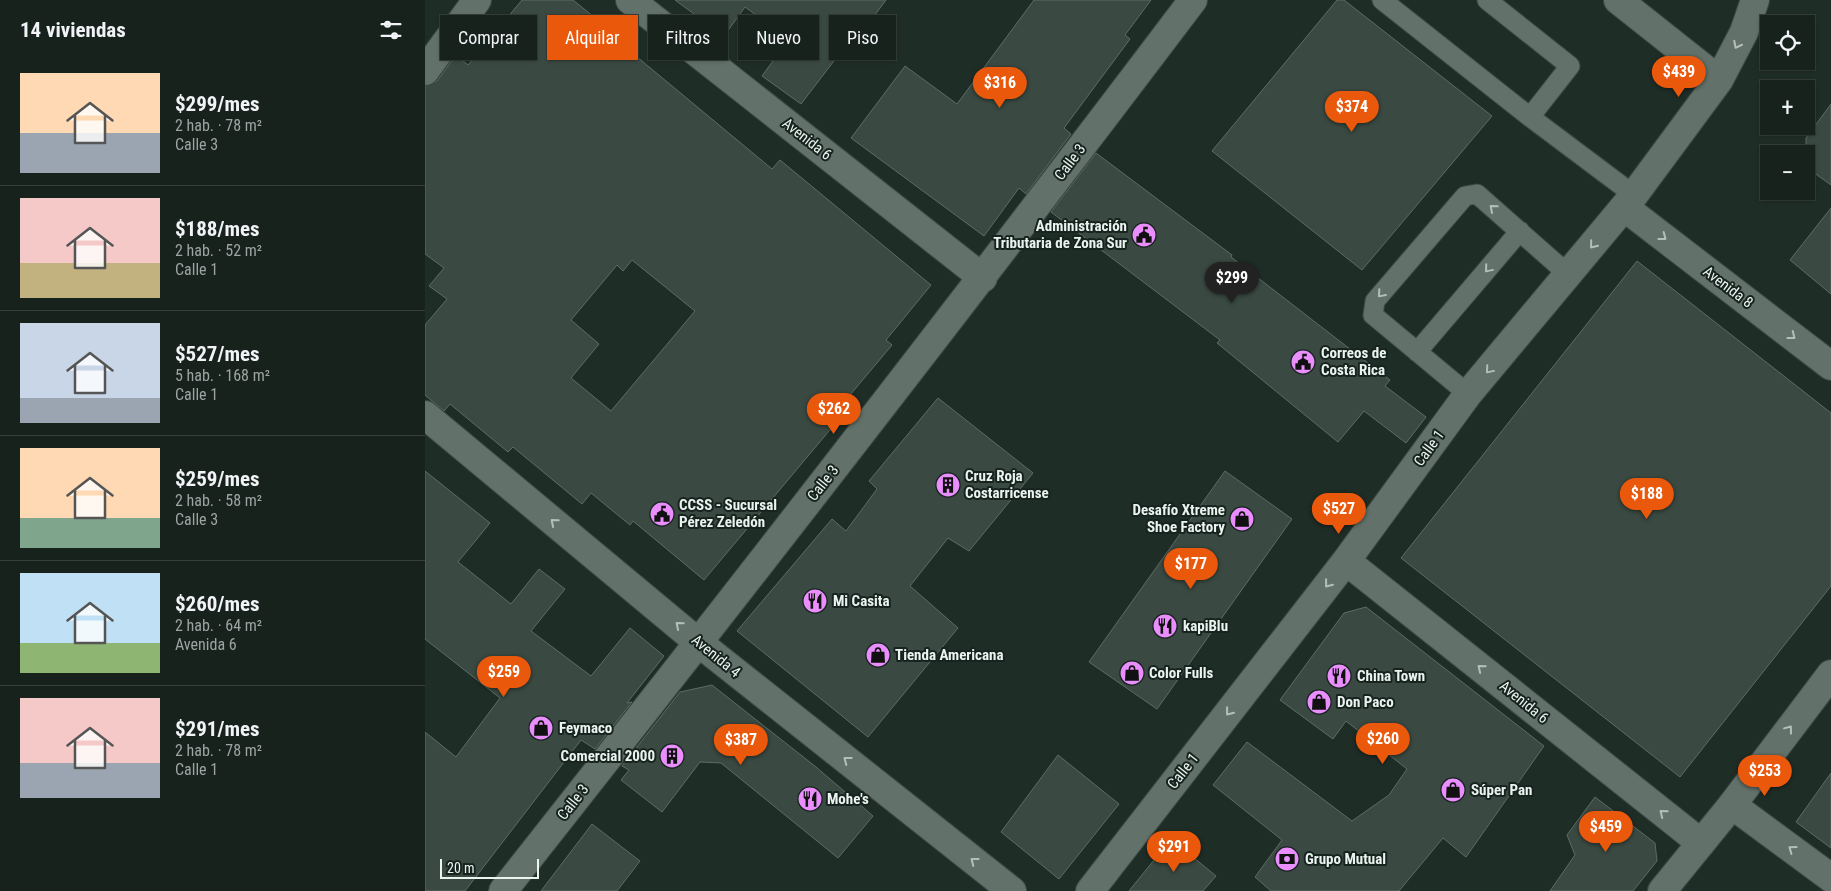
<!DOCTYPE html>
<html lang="es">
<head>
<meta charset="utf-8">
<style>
	body { margin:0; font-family:"Roboto Condensed",sans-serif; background:#242f2a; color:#f1f3f6; height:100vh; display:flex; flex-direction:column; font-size:19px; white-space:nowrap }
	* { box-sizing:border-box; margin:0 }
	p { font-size:16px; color:#9ea4a4 }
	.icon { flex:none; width:28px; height:28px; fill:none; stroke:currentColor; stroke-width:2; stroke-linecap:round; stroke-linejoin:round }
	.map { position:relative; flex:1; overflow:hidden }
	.side { display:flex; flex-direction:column; background:#17221d; width:425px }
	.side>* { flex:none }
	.top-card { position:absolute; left:15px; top:15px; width:475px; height:45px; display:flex; gap:10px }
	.controls { position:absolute; left:1335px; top:15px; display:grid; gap:10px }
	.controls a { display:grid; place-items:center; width:55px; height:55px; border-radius:0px; background:#17221d; box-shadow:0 1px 4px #0004,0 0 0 1px #363f3b; font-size:25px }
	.scale { position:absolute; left:15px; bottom:12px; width:99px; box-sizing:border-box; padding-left:5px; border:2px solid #eaf3ef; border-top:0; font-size:14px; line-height:18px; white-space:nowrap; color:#eaf3ef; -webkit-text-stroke:4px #16231e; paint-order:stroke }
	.price { position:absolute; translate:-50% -42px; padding:0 11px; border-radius:18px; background:#ea580c; color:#fff; font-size:16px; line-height:32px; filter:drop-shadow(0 1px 2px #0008) }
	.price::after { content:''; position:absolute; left:50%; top:30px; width:15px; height:11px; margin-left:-8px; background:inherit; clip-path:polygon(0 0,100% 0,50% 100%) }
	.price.on { background:#222; color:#fff }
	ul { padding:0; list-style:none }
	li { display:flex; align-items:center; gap:15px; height:125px; padding:0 20px }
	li+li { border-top:1px solid #363f3b }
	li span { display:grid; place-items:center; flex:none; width:140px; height:100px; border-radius:0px; color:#555 }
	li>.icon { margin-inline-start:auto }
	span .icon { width:60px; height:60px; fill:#fffc; stroke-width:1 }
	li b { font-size:21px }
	h2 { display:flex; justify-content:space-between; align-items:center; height:60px; padding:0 20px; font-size:21px }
	.pill { padding:0 18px; border-radius:0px; background:#17221d; box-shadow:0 1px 4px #0004,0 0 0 1px #363f3b; font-size:18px; line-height:45px }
	.pill.on { background:#ea580c; color:#fff }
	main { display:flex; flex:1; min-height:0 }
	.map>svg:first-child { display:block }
</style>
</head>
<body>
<main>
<section class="side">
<h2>14 viviendas<svg class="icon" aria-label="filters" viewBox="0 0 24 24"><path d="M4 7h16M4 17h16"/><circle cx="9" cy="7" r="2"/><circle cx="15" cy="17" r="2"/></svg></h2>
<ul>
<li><span style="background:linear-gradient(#ffd9b3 60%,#9aa5b1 0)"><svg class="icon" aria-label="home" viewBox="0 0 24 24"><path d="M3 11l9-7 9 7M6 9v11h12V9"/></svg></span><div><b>$299/mes</b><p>2 hab. · 78 m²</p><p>Calle 3</p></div></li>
<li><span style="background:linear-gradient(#f6c9c9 65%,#c2b280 0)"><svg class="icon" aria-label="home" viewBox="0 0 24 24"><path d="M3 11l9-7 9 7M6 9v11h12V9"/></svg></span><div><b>$188/mes</b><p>2 hab. · 52 m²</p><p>Calle 1</p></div></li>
<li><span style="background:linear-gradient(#c9d6e8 75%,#9aa5b1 0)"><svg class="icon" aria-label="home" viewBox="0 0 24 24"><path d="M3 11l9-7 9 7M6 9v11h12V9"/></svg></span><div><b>$527/mes</b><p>5 hab. · 168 m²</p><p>Calle 1</p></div></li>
<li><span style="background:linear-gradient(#ffd9b3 70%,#7fa58c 0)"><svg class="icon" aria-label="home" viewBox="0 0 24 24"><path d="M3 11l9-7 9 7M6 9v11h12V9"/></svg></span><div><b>$259/mes</b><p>2 hab. · 58 m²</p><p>Calle 3</p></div></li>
<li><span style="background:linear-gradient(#bfe0f5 70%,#8fb573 0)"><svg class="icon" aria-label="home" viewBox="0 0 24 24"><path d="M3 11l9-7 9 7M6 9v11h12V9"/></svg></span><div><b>$260/mes</b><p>2 hab. · 64 m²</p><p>Avenida 6</p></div></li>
<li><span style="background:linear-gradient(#f6c9c9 65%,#9aa5b1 0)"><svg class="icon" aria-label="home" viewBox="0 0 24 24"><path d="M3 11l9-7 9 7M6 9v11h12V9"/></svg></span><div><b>$291/mes</b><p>2 hab. · 78 m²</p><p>Calle 1</p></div></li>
</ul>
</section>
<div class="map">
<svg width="1406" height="891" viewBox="0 0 1406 891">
	<rect width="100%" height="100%" fill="#1f2d27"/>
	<path fill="#3a4942" stroke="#5d6d66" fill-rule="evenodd" d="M97,0H148L190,34L188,37L347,169L355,160L506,285L461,340L467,345L404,420L409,425L279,580L208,521L205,525L166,493L157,504L88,447L83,452L25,404L19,411L0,395V325L22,299L4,286L19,268L0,254V86L12,81L31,55L43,65ZM207,260L270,311L186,411L146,378L174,344L146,320L192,265L198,271Z
		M250,0H461L432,39L428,36L376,104L337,76L364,39L320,7L299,36Z
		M609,0H726L700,35L705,39L639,128L646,134L601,194L594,188L559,236L426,138L480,66L532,104Z
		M912,0H919L1067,116L937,270L787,151Z
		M1406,104V185L1381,167V138Z
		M671,153L807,255L806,257L965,380L960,386L1001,417L981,443L939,411L913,442L792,343L795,340L626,212Z
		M1406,208V294L1365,260Z
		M1212,261L1406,413V586L1255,777L976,558Z
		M513,398L608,473L544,551L523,538L485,586L533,628L443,737L312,631L407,519L421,531L452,489L444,481Z
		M0,471L65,523L33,562L86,604L114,569L140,589L106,631L166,676L205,628L239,656L202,703L207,702L170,749L156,740L40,891H0V732L31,757L75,698L0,639Z
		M800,471L867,519L732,709L664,662Z
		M941,607L1119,746L1041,857L1018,838L974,891H846L830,877L857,840L788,785L822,742L927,821L964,795L982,769L921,721L908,739L855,700L919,613Z
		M287,685L391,767L448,816L413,858L296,763L275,762L237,812L196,780L204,770L197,766L255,692Z
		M633,755L694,804L634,879L576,832Z
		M1406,773V848L1371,822Z
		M1170,797L1230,843L1232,861L1208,891H1125L1150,855L1142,835Z
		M167,824L215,861L192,891H116Z
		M746,839L791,876L778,891H704Z"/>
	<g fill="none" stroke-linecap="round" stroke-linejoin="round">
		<defs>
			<path id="service" d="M957,0L1105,117L1209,195
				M1062,0L1145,66L1105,117
				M992,352L1095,231
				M1043,394L948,315L950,301L1040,196L1052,194L1144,275"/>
			<path id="minor" d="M205,0L558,278
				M1193,0L1294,80
				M0,71L52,0
				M1199,207L1406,366
				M0,415L274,643L587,891
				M921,561L1276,843
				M1307,805L1406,878
				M78,891C311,596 541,300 768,0
				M665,891L921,561L1043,394L1209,195L1294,80L1319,32L1330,0"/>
			<path id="secondary" d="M1237,891L1307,805L1406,674"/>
		</defs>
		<use href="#service" stroke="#3e4a46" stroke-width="21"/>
		<use href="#minor" stroke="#3e4a46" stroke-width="30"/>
		<use href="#secondary" stroke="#3e4a46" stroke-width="30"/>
		<use href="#service" stroke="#62716a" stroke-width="19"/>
		<use href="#minor" stroke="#62716a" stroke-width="28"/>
		<use href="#secondary" stroke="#62716a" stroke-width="28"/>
	</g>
	<defs><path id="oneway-chevron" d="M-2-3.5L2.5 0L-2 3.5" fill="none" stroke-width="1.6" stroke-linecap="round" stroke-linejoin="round" transform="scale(1.25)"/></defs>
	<g stroke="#b4bfba">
		<use href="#oneway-chevron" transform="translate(1312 45) rotate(117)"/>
		<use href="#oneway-chevron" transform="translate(1068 208) rotate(-139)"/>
		<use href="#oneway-chevron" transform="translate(1238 237) rotate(37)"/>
		<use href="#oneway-chevron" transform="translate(1168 245) rotate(129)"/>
		<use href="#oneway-chevron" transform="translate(1063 269) rotate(130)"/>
		<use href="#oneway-chevron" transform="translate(956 294) rotate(131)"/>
		<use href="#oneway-chevron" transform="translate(1367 336) rotate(38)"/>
		<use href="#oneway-chevron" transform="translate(1064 370) rotate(130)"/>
		<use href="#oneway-chevron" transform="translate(129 522) rotate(-140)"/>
		<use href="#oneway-chevron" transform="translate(903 584) rotate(128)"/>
		<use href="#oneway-chevron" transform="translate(254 625) rotate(-140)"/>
		<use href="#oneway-chevron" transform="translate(1056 668) rotate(-141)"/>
		<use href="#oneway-chevron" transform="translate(804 712) rotate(128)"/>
		<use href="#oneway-chevron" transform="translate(1364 729) rotate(-53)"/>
		<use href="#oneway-chevron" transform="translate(422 760) rotate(-142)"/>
		<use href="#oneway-chevron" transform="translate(1238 813) rotate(-141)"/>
		<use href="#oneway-chevron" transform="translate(1367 849) rotate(-144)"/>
		<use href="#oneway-chevron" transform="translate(549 861) rotate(-142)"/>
	</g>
	<defs>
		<symbol id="civic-disc" viewBox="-11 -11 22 22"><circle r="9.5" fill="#ea8dfd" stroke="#16231e"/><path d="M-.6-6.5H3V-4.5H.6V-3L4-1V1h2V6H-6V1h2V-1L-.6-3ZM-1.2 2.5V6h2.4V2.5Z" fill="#111"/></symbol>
		<symbol id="building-disc" viewBox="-11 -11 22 22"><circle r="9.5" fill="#ea8dfd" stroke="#16231e"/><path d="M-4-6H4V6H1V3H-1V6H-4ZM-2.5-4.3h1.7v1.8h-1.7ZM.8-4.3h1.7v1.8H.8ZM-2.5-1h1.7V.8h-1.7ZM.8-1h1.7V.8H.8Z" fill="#111"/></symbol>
		<symbol id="shop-disc" viewBox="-11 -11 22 22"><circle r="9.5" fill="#ea8dfd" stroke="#16231e"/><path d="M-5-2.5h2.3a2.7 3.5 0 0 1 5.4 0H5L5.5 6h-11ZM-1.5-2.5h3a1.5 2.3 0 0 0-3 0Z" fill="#111"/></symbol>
		<symbol id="restaurant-disc" viewBox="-11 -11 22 22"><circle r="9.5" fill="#ea8dfd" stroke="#16231e"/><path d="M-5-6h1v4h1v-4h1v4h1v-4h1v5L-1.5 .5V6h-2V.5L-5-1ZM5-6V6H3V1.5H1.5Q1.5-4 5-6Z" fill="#111"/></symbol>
		<symbol id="bank-disc" viewBox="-11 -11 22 22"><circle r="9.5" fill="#ea8dfd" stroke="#16231e"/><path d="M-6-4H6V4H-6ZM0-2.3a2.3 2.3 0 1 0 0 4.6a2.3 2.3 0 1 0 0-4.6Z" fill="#111"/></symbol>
	</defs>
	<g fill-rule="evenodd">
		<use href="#civic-disc" x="705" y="221" width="28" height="28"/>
		<use href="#civic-disc" x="864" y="348" width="28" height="28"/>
		<use href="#building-disc" x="509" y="471" width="28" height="28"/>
		<use href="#civic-disc" x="223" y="500" width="28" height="28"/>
		<use href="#shop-disc" x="803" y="505" width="28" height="28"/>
		<use href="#restaurant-disc" x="376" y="587" width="28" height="28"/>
		<use href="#restaurant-disc" x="726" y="612" width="28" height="28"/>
		<use href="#shop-disc" x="439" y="641" width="28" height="28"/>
		<use href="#shop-disc" x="693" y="659" width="28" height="28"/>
		<use href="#restaurant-disc" x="900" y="662" width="28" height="28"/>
		<use href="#shop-disc" x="880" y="688" width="28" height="28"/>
		<use href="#shop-disc" x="102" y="714" width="28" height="28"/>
		<use href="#building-disc" x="233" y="742" width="28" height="28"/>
		<use href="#shop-disc" x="1014" y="776" width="28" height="28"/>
		<use href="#restaurant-disc" x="371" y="785" width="28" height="28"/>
		<use href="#bank-disc" x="848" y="845" width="28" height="28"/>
	</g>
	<g text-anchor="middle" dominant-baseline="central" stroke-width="4" stroke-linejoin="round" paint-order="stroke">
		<g font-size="15" fill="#eaf3ef" stroke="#16231e">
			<text transform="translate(382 139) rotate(38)">Avenida 6</text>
			<text transform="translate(645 162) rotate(-53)">Calle 3</text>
			<text transform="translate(1303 287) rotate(37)">Avenida 8</text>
			<text transform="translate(1004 448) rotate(-54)">Calle 1</text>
			<text transform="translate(398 483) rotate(-52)">Calle 3</text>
			<text transform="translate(291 656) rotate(39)">Avenida 4</text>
			<text transform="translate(1099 702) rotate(39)">Avenida 6</text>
			<text transform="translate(758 771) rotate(-52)">Calle 1</text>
			<text transform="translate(148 802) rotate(-52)">Calle 3</text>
		</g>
		<g font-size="15" font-weight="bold" fill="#eaf3ef" stroke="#16231e" text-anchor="start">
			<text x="702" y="226" text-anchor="end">Administración<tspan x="702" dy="17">Tributaria de Zona Sur</tspan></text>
			<text x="896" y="353">Correos de<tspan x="896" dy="17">Costa Rica</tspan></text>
			<text x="540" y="476">Cruz Roja<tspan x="540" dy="17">Costarricense</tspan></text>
			<text x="254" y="505">CCSS - Sucursal<tspan x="254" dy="17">Pérez Zeledón</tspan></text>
			<text x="800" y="510" text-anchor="end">Desafío Xtreme<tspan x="800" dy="17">Shoe Factory</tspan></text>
			<text x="408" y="601">Mi Casita</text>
			<text x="758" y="626">kapiBlu</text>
			<text x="470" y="655">Tienda Americana</text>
			<text x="724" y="673">Color Fulls</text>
			<text x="932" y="676">China Town</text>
			<text x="912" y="702">Don Paco</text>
			<text x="134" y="728">Feymaco</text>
			<text x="230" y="756" text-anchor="end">Comercial 2000</text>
			<text x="1046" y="790">Súper Pan</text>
			<text x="402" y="799">Mohe's</text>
			<text x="880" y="859">Grupo Mutual</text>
		</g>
	</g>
</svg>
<div class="controls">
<a><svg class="icon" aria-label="locate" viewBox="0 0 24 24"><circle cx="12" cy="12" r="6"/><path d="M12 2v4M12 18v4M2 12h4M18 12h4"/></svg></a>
<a>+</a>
<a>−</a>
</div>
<div class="scale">20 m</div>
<b class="price" style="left:1254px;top:98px">$439</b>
<b class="price" style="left:575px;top:109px">$316</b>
<b class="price" style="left:927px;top:133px">$374</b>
<b class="price on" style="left:807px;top:304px">$299</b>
<b class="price" style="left:409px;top:435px">$262</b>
<b class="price" style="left:1222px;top:520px">$188</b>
<b class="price" style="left:914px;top:535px">$527</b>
<b class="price" style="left:766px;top:590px">$177</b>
<b class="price" style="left:79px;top:698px">$259</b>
<b class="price" style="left:958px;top:765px">$260</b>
<b class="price" style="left:316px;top:766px">$387</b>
<b class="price" style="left:1340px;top:797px">$253</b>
<b class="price" style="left:1181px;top:853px">$459</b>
<b class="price" style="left:749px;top:873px">$291</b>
<div class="top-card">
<a class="pill">Comprar</a>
<a class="pill on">Alquilar</a>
<a class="pill">Filtros</a>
<a class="pill">Nuevo</a>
<a class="pill">Piso</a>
</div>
</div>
</main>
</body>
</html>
